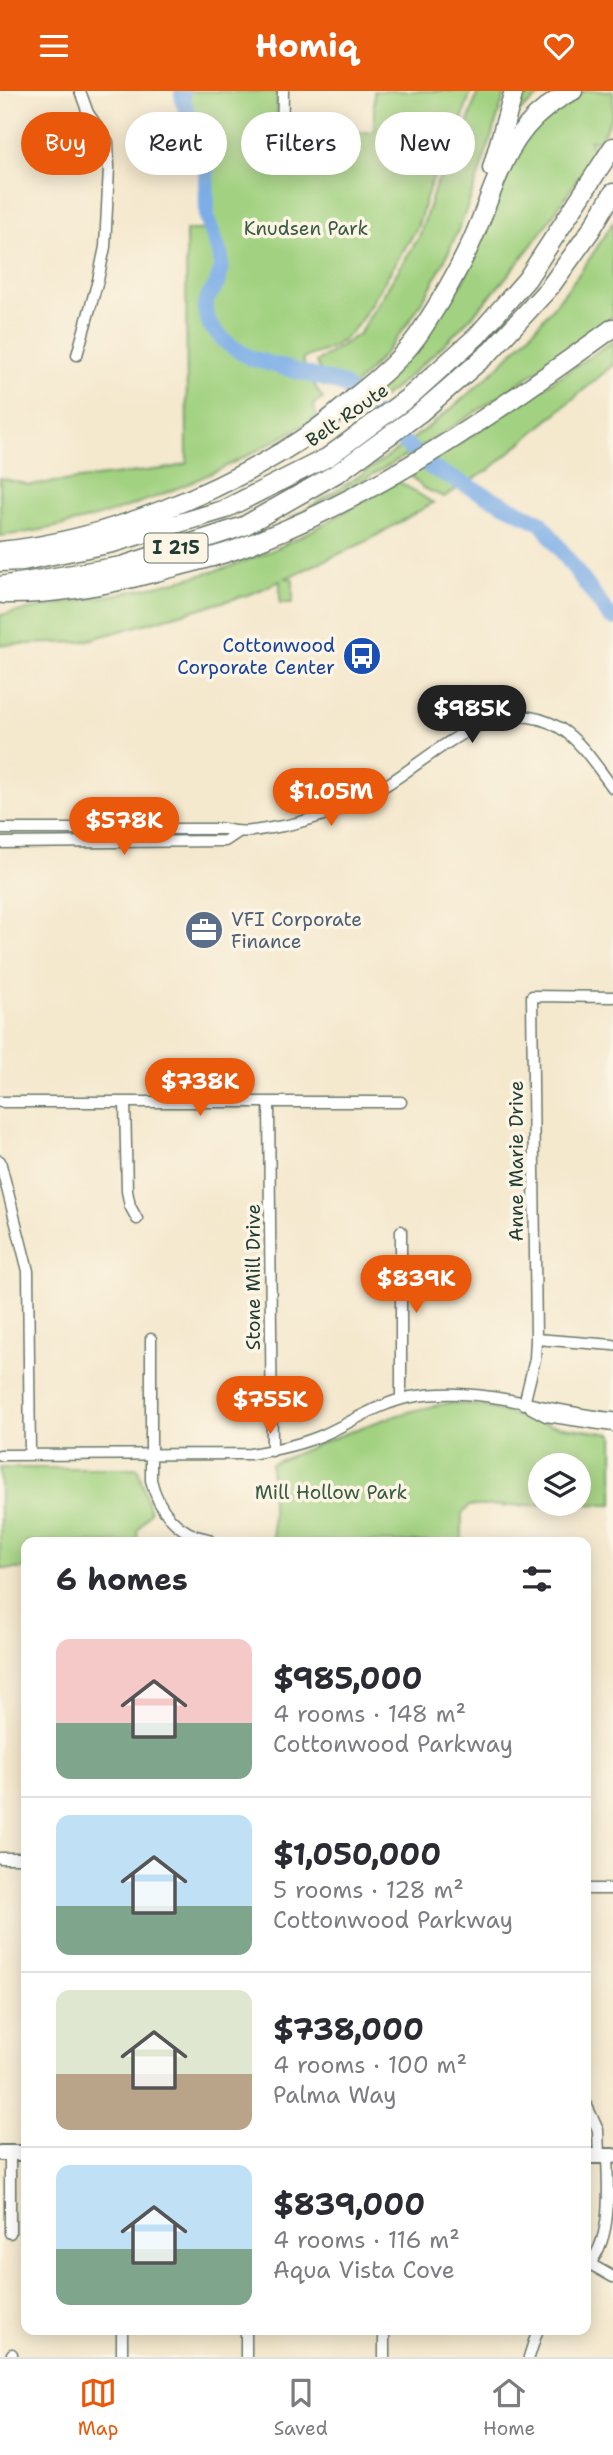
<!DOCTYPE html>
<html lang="en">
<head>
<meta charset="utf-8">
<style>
	body { margin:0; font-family:"Shantell Sans",sans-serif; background:#f2f2f3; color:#2b2b33; height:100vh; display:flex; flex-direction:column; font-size:26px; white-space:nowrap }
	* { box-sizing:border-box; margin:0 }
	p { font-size:23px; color:#7c7c81 }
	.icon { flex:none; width:38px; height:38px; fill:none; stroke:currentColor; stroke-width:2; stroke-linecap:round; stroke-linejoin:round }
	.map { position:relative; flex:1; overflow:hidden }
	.drawer { position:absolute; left:21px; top:1446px; width:570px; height:798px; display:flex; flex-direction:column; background:#fff; border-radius:14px; box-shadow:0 4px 18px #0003 }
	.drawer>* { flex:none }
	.hud { position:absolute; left:21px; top:21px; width:572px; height:63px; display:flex; gap:14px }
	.fabs { position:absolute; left:528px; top:1362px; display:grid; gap:14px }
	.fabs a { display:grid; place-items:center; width:63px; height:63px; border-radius:50%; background:#fff; box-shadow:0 4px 18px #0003; font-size:35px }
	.price { position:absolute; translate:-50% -60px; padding:0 16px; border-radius:24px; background:#ea580c; color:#fff; font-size:23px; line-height:46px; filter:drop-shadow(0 2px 4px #0008) }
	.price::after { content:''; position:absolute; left:50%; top:42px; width:21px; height:16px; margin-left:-10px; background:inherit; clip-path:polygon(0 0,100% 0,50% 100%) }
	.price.on { background:#222; color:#fff }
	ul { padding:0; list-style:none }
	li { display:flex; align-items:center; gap:21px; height:175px; padding:0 35px }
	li+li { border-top:2px solid #e1e1e2 }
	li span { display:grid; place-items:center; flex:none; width:196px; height:140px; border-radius:14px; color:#555 }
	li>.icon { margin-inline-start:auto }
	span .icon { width:84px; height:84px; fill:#fffc; stroke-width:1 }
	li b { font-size:30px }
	h2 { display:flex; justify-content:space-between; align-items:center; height:84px; padding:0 35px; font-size:30px }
	.pill { padding:0 24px; border-radius:32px; background:#fff; box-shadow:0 4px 18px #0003; font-size:24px; line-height:63px }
	.pill.on { background:#ea580c; color:#fff }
	header { display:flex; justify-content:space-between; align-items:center; height:91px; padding:0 35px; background:#ea580c; color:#fff; font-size:32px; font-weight:700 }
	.dock { display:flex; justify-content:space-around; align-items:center; height:98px; border-top:2px solid #e1e1e2; background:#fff; font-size:19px; color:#7c7c81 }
	.dock a { display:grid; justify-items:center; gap:4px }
	.dock .on { color:#ea580c }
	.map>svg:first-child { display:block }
</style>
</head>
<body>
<header><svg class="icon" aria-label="menu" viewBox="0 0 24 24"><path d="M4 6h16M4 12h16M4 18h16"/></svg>Homiq<svg class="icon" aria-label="heart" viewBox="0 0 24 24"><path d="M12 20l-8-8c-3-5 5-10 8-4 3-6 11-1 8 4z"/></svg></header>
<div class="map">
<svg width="613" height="2266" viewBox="0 0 613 2266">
	<rect width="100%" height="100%" fill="#fcf5e5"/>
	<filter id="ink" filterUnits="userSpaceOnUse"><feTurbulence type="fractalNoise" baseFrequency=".0143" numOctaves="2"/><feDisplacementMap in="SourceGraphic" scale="14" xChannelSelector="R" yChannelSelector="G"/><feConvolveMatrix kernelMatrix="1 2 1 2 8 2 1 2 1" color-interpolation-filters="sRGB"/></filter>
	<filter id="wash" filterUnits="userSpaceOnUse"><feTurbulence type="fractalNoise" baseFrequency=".00686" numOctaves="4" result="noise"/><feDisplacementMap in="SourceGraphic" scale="28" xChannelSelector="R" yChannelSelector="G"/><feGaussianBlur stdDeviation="1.57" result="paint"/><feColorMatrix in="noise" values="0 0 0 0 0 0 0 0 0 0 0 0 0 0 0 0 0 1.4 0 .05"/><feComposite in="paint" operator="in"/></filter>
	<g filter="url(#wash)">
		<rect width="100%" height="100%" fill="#f4e8cd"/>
		<path fill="#a2d281" stroke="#60885a" stroke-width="2" fill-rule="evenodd" d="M182,0L277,1V42H282L374,41V0H471L457,45L439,74L430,94L417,137L359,232C350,244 339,254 324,260C316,263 311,263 303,268L307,282L323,308L313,313L317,326C222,383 111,433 0,445V387L30,394L171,377L187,372L186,139H210C203,113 210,87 206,61C202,40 184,22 182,0Z
			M478,0H506C469,114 444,209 354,295L345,289L323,284L316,271L359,243L419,146L436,94L463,47Z
			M519,0H546L516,23Z
			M586,0H613V23L600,50L590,49L594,61C535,159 468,241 377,311L372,303L453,204L464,188L524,43L575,4Z
			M613,131V225C510,302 403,372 287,429C419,354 535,263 613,131Z
			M613,250V274L489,379L444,406L423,397L409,383L462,351Z
			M398,390L433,412L365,451L286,487L293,488V512H280V490L251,503L81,551L0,554V524C75,511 152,499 226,477C287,458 342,422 398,390Z
			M450,1312L482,1315L550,1334L613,1343V1413L469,1415L462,1423V1451H273L271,1373C330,1349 387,1322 450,1312ZM541,1374H579V1412H541Z
			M0,1377H138L150,1421L137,1440L138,1451H26V1478H0Z"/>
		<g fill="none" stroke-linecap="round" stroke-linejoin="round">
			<path stroke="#7bade7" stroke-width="16" d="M182,0L183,11L206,60L207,127L221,166V176L217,193L206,209L205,220L210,234L216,241L228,253L250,267L342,293L430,376L541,432L610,526L613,527"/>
		</g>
	</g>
	<g filter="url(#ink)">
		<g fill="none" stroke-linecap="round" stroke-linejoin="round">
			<defs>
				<path id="street" d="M282,55L283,0
					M77,264L98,189L105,156L109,77L108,51L88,22L80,0
					M0,738H225C244,744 264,738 283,735C318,728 353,714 383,696C435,665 496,598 560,637C582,651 597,676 613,697
					M0,752L225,750L237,742
					M0,1011H401
					M125,1011L127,1100L130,1115L137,1128
					M269,1011L272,1360
					M0,1070L28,1180L30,1364
					M401,1140V1308
					M151,1248V1389C158,1418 177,1443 208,1448
					M536,1248L613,1254
					M524,1313L535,1268L536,1248L532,905L613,906
					M531,1317L546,1325L613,1335
					M0,1364L250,1363C275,1359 300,1354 323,1344C352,1331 379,1312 411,1306C480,1293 545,1321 613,1327
					M0,1767H26
					M586,1798H613
					M586,2013L598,2039L599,2065
					M10,2142V2062
					M590,2173L613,2186
					M586,2177C613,2149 608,2100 607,2065
					M12,2266V2263
					M122,2266V2238
					M246,2266V2238
					M384,2266V2238
					M529,2266L538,2238"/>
				<path id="secondary" d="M0,2062H26
					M586,2065H613"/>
				<path id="highway" d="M492,77L514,0
					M0,460C103,451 231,398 315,339C329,329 343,317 356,305C380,286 406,264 423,237C440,211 457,182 470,154C493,106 501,51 546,17C555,10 563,4 573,0
					M0,471L23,470L113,452L223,419L328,366L409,306L477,245L527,188L613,56
					M0,495L122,475L244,435L339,381L420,322L491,260L550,196L591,139L613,102
					M3,503C55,504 107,494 156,481C190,472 225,464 258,450C387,399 501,318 613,237"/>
			</defs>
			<use href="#street" stroke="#6a796a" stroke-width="13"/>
			<use href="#secondary" stroke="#6a796a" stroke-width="18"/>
			<use href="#highway" stroke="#6a796a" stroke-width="21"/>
			<use href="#street" stroke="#fff" stroke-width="10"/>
			<use href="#secondary" stroke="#fff" stroke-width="14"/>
			<use href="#highway" stroke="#fff" stroke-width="18"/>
		</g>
	</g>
	<defs>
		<symbol id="bus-disc" viewBox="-11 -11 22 22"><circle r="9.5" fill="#1a4fb4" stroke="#fcf5e5"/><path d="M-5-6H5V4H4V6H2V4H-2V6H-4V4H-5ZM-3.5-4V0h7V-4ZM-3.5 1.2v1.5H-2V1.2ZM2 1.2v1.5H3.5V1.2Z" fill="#fff"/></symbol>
		<symbol id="office-disc" viewBox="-11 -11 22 22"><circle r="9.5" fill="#5c6f8a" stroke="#fcf5e5"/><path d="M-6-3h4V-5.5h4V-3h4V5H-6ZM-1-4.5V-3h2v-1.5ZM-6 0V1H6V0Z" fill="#fff"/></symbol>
	</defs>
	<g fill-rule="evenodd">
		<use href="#bus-disc" x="340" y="543" width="44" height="44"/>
		<use href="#office-disc" x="182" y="817" width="44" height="44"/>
	</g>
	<g text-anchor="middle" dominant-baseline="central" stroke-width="7" stroke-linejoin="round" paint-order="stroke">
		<rect fill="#fcf5e5" stroke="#617469" stroke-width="2" x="144.5" y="442.5" width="63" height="29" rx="5"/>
		<g font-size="18" font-weight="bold" fill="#1f3d34">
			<text x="176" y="457">I 215</text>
		</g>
		<g font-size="19" fill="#395b43" stroke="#fcf5e5">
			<text x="306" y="137">Knudsen Park</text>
			<text x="331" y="1401">Mill Hollow Park</text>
		</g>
		<g font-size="19" fill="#1f3d34" stroke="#fcf5e5">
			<text transform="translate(347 324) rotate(-35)">Belt Route</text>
			<text transform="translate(516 1070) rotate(-90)">Anne Marie Drive</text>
			<text transform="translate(253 1186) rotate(-90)">Stone Mill Drive</text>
		</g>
		<g font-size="19" fill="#164399" stroke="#fcf5e5" text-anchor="end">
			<text x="335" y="554">Cottonwood<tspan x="335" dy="22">Corporate Center</tspan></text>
		</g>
		<g font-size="19" fill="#4e5e75" stroke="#fcf5e5" text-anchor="start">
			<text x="231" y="828">VFI Corporate<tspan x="231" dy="22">Finance</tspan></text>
		</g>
	</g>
</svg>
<div class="fabs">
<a><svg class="icon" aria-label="layers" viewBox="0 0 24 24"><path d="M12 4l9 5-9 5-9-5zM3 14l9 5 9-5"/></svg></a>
</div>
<b class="price on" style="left:472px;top:654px">$985K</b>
<b class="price" style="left:331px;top:737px">$1.05M</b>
<b class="price" style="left:124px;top:766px">$578K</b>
<b class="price" style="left:200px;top:1027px">$738K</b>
<b class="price" style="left:416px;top:1224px">$839K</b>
<b class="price" style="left:270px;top:1345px">$755K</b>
<div class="hud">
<a class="pill on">Buy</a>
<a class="pill">Rent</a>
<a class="pill">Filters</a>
<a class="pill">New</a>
</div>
<section class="drawer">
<h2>6 homes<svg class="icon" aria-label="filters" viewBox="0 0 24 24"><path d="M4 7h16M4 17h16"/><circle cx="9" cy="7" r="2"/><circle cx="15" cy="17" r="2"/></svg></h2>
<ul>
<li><span style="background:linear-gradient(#f6c9c9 60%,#7fa58c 0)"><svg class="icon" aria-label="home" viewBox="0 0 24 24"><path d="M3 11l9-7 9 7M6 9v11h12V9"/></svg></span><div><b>$985,000</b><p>4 rooms · 148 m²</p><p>Cottonwood Parkway</p></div></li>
<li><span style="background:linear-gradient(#bfe0f5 65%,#7fa58c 0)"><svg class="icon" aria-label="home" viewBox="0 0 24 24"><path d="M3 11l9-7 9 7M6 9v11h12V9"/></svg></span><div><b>$1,050,000</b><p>5 rooms · 128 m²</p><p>Cottonwood Parkway</p></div></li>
<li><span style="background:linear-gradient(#dfe7d0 60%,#b9a48a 0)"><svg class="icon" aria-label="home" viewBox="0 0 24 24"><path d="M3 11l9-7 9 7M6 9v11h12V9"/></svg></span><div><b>$738,000</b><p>4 rooms · 100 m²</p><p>Palma Way</p></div></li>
<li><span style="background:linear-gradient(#bfe0f5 60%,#7fa58c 0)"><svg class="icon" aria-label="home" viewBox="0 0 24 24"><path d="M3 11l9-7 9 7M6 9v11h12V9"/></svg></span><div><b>$839,000</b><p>4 rooms · 116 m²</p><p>Aqua Vista Cove</p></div></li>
</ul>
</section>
</div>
<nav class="dock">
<a class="on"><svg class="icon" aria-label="map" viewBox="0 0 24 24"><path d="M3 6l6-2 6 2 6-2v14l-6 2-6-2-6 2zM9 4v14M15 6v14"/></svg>Map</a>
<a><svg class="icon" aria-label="saved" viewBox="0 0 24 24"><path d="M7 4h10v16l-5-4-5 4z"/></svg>Saved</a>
<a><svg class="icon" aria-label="home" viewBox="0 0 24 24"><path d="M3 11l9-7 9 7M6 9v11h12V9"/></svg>Home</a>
</nav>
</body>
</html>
